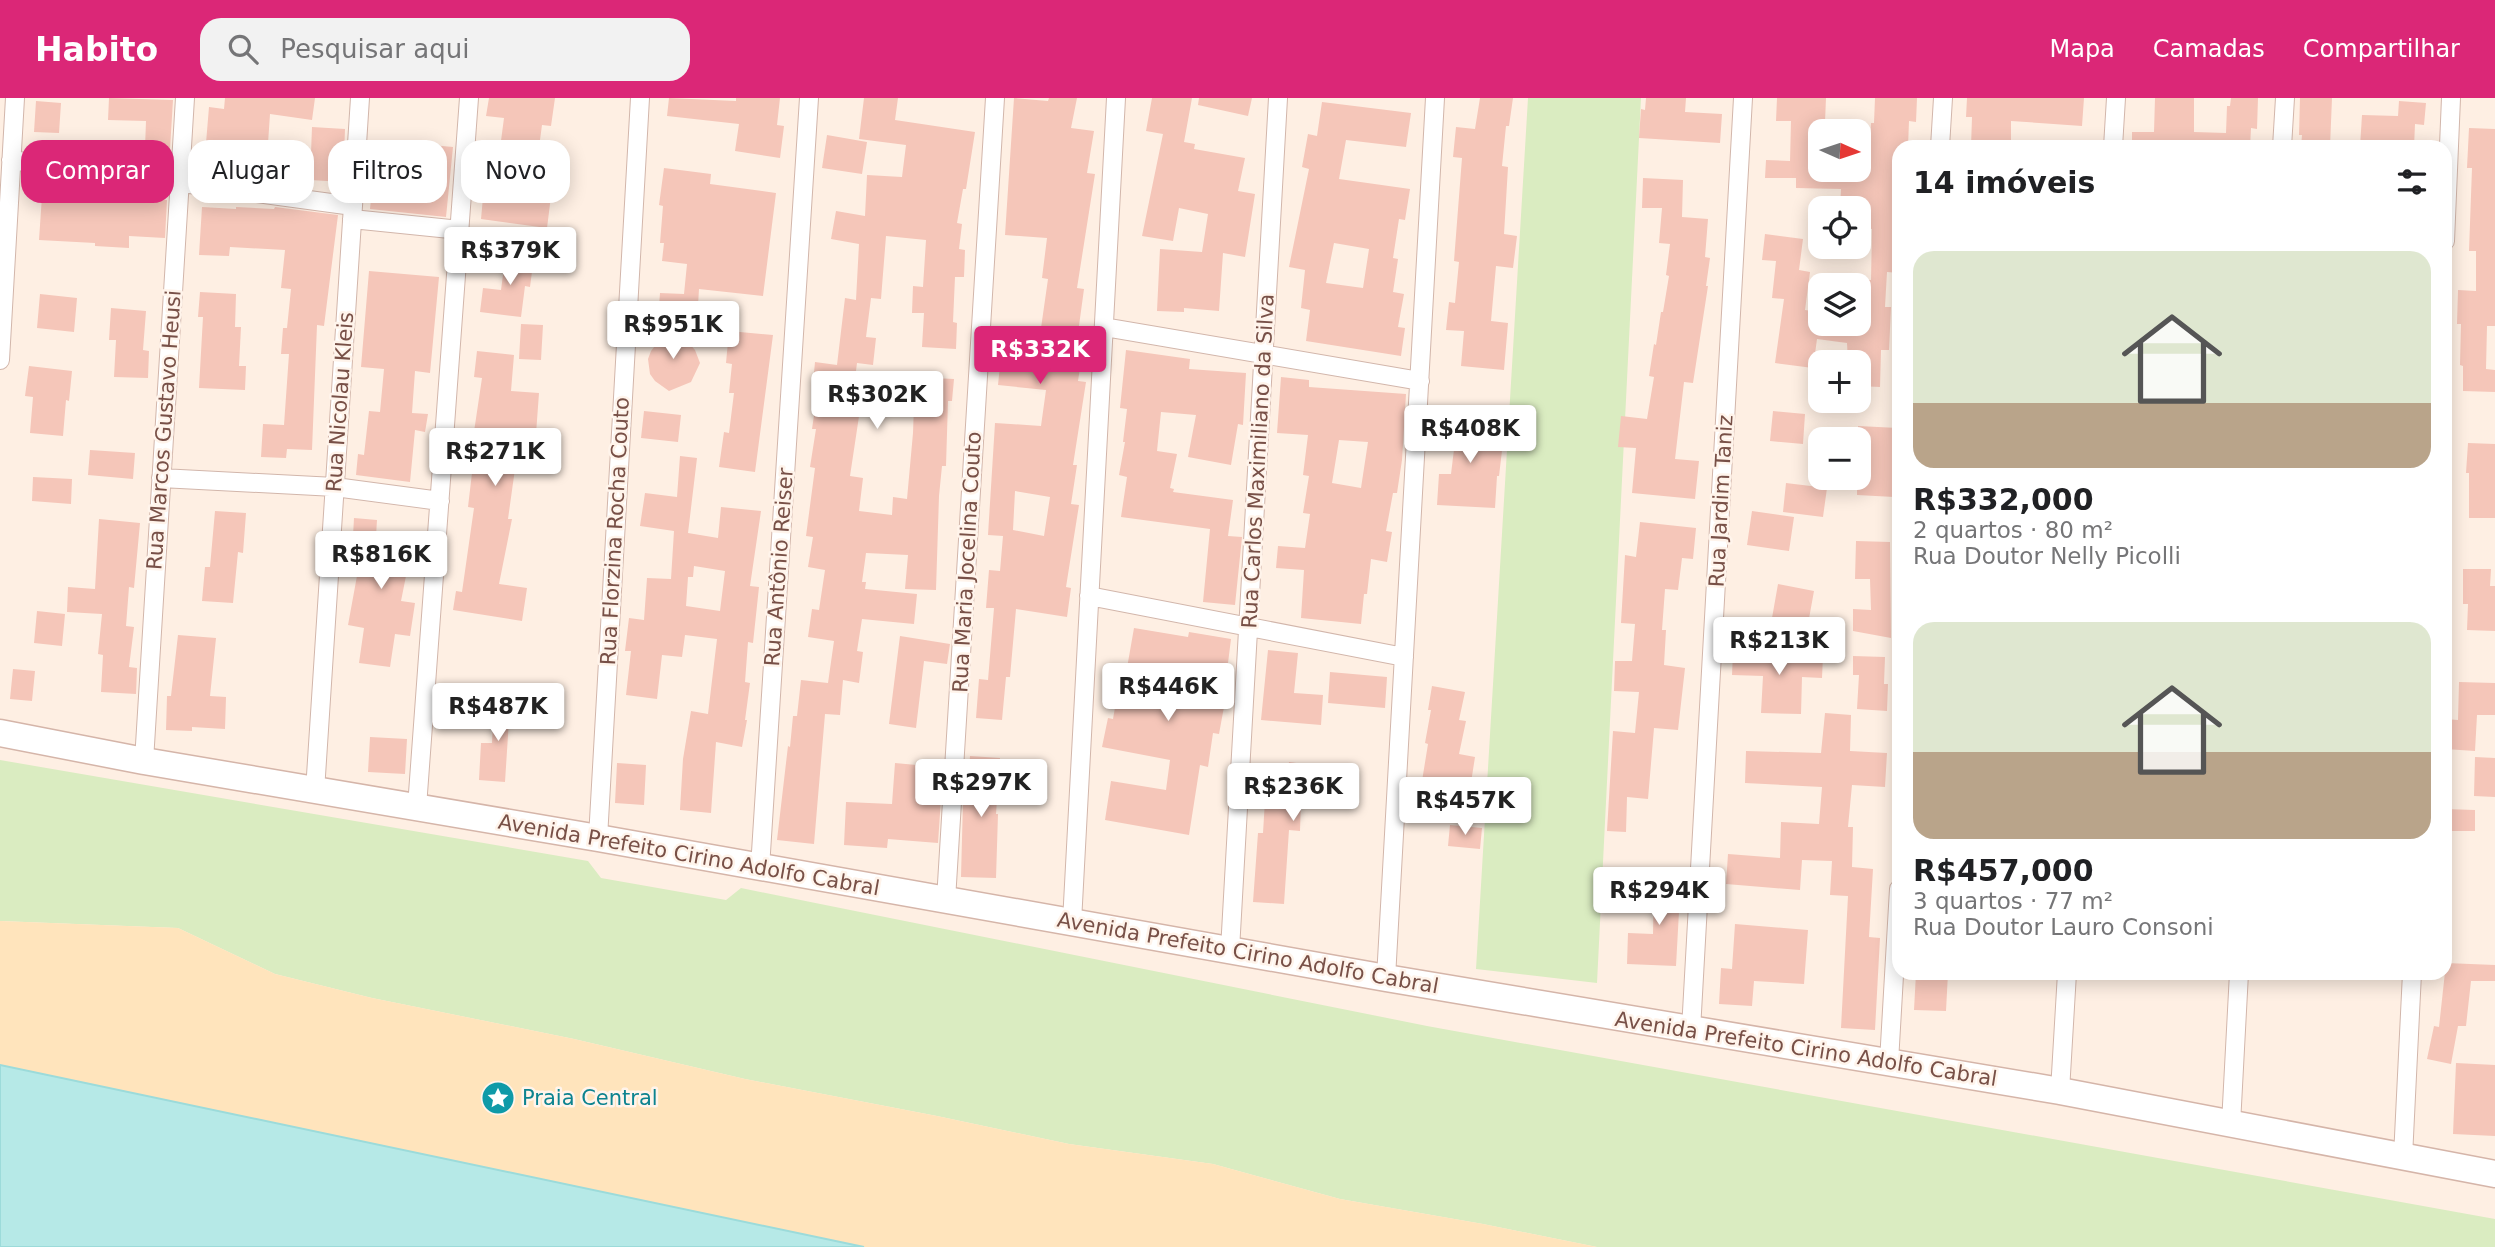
<!DOCTYPE html>
<html lang="pt">
<head>
<meta charset="utf-8">
<style>
	body { margin:0; font-family:"DejaVu Sans",sans-serif; background:#f2f2f2; color:#202124; height:100vh; display:flex; flex-direction:column; font-size:26px; white-space:nowrap }
	* { box-sizing:border-box; margin:0 }
	p { font-size:23px; color:#757577 }
	.icon { flex:none; width:38px; height:38px; fill:none; stroke:currentColor; stroke-width:2; stroke-linecap:round; stroke-linejoin:round }
	.map { position:relative; flex:1; overflow:hidden }
	.panel { position:absolute; left:1892px; top:42px; width:560px; height:840px; display:flex; flex-direction:column; background:#fff; border-radius:21px; box-shadow:0 4px 18px #0003 }
	.panel>* { flex:none }
	.banner { position:absolute; left:21px; top:42px; width:665px; height:63px; display:flex; gap:14px }
	.needle { width:46px; rotate:93deg }
	.fabs { position:absolute; left:1808px; top:21px; display:grid; gap:14px }
	.fabs a { display:grid; place-items:center; width:63px; height:63px; border-radius:14px; background:#fff; box-shadow:0 4px 18px #0003; font-size:35px }
	.price { position:absolute; translate:-50% -60px; padding:0 16px; border-radius:7px; background:#fff; color:#222; font-size:23px; line-height:46px; filter:drop-shadow(0 2px 4px #0008) }
	.price::after { content:''; position:absolute; left:50%; top:42px; width:21px; height:16px; margin-left:-10px; background:inherit; clip-path:polygon(0 0,100% 0,50% 100%) }
	.price.on { background:#db2777; color:#fff }
	ul { padding:0; list-style:none }
	li { display:grid; align-content:center; gap:14px; height:371px; padding:0 21px }
	li span { display:grid; place-items:center; height:217px; border-radius:21px; color:#555 }
	li>.icon { margin-inline-start:auto }
	span .icon { width:126px; height:126px; fill:#fffc; stroke-width:1 }
	li b { font-size:30px }
	h2 { display:flex; justify-content:space-between; align-items:center; height:84px; padding:0 21px; font-size:30px }
	.pill { padding:0 24px; border-radius:21px; background:#fff; box-shadow:0 4px 18px #0003; font-size:24px; line-height:63px }
	.pill.on { background:#db2777; color:#fff }
	header { display:flex; align-items:center; gap:42px; box-sizing:border-box; height:98px; padding:0 35px; background:#db2777; color:#fff }
	header strong { font-size:33px }
	nav { display:flex; gap:38px; margin-inline-start:auto; font-size:24px }
	.search { width:490px; height:63px; background:#f2f2f2; display:flex; align-items:center; gap:18px; box-sizing:border-box; padding:0 24px; border-radius:21px; color:#757577; font-size:26px }
	.map>svg:first-child { display:block }
</style>
</head>
<body>
<header>
<strong>Habito</strong>
<div class="search"><svg class="icon" aria-label="search" viewBox="0 0 24 24"><circle cx="10" cy="10" r="6"/><path d="M15 15l6 6"/></svg>Pesquisar aqui</div>
<nav><a>Mapa</a><a>Camadas</a><a>Compartilhar</a></nav>
</header>
<div class="map">
<svg width="2495" height="1149" viewBox="0 0 2495 1149">
	<rect width="100%" height="100%" fill="#feefe3"/>
	<path fill="#daecc1" d="M1528,0H1641L1597,885L1476,871Z
		M0,662L588,763L601,780L726,802L741,790L1427,928L2495,1121V1149H1597L1483,1126L1340,1101L1213,1066L1069,1046L937,1018L745,981L574,941L372,900L275,876L178,830L0,823Z"/>
	<path fill="#ffe4bc" d="M0,823L178,830L275,876L372,900L574,941L745,981L937,1018L1069,1046L1213,1066L1340,1101L1483,1126L1597,1149H864L0,967Z"/>
	<path fill="#b6e9e7" stroke="#9cdbda" stroke-width="2" d="M0,967L864,1149H0Z"/>
	<path fill="#f5c6b9" fill-rule="evenodd" d="M109,0L173,2L170,51L145,50L146,23L108,22Z
		M225,0H315L312,22L270,16L266,75L204,69L209,9L224,11Z
		M489,0H555L551,28L542,27L538,57L533,56L528,95L551,98L547,130L481,121L487,56L499,58L504,20L486,18Z
		M669,0L736,3V0H780L777,27L784,28L780,60L735,53L739,26L667,18Z
		M864,0H898L895,22L975,34L966,91H963L957,125L962,126L959,151L965,152L964,179H955L953,224L957,225L956,251L922,249L924,215H912L913,188L923,189L926,142L886,138L881,201L871,200L866,239L876,240L873,267L857,265L852,304L861,305L850,378L863,380L859,413L892,417L893,399L907,401L913,335L915,279L954,281L952,303H948L946,368H942L939,398L936,492L905,491L908,457L866,455L862,484H866L865,491L917,496L914,526L862,521L857,553L863,554L859,585L843,582L840,617L825,616L814,746L777,742L788,648L790,649L793,618H797L801,582L828,585L834,543L808,539L812,511L819,512L825,472L808,469L813,439L806,438L815,370L810,369L816,331H812L817,297L812,296L815,264L837,267L845,200L856,202L859,146L831,141L836,113L865,118L867,77L902,79L906,47L859,41Z
		M1014,0L1048,3L1049,0H1077L1071,30L1094,33L1087,75L1095,76L1077,190L1084,191L1078,235L1085,237L1078,283L1086,284L1073,367H1077L1071,406L1079,407L1066,489L1071,490L1067,519L1016,511L1010,579H1006L1002,622L976,620L979,581L988,582L994,510H986L989,472L1000,473L1003,438L988,437L995,325L1041,328L1046,292L998,287L1002,248L1033,252L1036,229L1041,230L1048,181L1042,180L1047,140L1005,137ZM1015,393L1050,399L1044,438L1013,432Z
		M1152,0H1192L1184,44L1195,46L1194,51L1245,60L1238,93L1255,96L1245,159L1223,155L1219,213L1184,210V214L1157,213L1160,151L1202,154L1208,116L1179,110L1173,143L1142,138L1163,36L1146,33Z
		M1199,0H1252L1248,18L1198,7Z
		M1480,0H1513L1509,28H1506L1502,68L1508,69L1504,136L1517,138L1513,170L1496,168L1491,223L1508,225L1504,272L1461,268L1464,233L1446,232L1449,204L1455,205L1459,164L1454,163L1462,60L1453,59L1456,29L1475,31Z
		M1646,0H1686L1685,14L1722,16L1720,45L1639,40L1641,11L1645,12Z
		M1777,0H1826L1825,24H1820V72H1869L1871,25H1874L1875,0H1917L1916,24L1909,23L1908,49H1899V175L1887,174L1885,209H1891L1889,252H1881L1880,289L1858,288V264H1848L1847,245L1817,241L1813,270L1775,265L1784,201L1772,200L1776,163L1762,162L1765,136L1803,141L1799,172L1810,174L1805,212L1820,214V226H1858V182H1871L1872,131L1858,130V110H1840L1841,91L1796,90V80H1765L1766,62L1790,63L1791,23H1776Z
		M1967,0H2084L2082,28L2011,23V49H1971L1972,19H1966Z
		M2155,0H2194V34L2226,35L2227,8H2230L2231,0H2258L2257,31L2251,30L2250,49H2132V34H2154Z
		M2300,0H2332L2330,49H2301L2302,37H2299Z
		M36,3L61,5L59,35L34,34Z
		M2399,3L2426,5L2424,27L2415,26L2414,49H2360L2362,17L2398,18Z
		M1322,4L1411,15L1406,49L1346,42L1339,81L1410,91L1405,122L1399,121L1393,160L1398,161L1393,194L1404,196L1398,229L1405,230L1401,258L1306,243L1310,212L1301,210L1305,172L1289,169L1309,71L1302,69L1308,36L1317,38ZM1334,145L1369,151L1363,190L1326,185Z
		M312,29L345,31L343,84L310,82Z
		M2469,30L2495,31V228H2487L2486,271L2495,272V294L2463,293V268L2460,267L2461,226H2457L2458,192L2476,193V153H2469L2472,70H2467Z
		M827,37L867,44L862,76L822,70Z
		M377,42L453,49L446,119L370,111Z
		M664,70L711,76L710,86L776,95L763,198L699,191L697,224L658,222L660,195L684,196L687,166L662,163L664,145H660L663,108L659,107Z
		M1643,80L1683,82L1682,119L1708,121L1705,159L1710,160L1706,188H1708L1693,285L1684,284L1675,361L1699,363L1695,401L1632,395L1636,350L1618,349L1621,318L1647,321L1654,279L1649,278L1654,246L1656,247L1661,214H1663L1669,178L1666,177L1670,146L1659,145L1662,110H1642Z
		M43,83L77,85V95L167,102L165,140L129,138V150L95,148V145L39,142Z
		M202,109L236,111V109L274,111L275,109L338,117L324,228L317,227L312,352L287,351L286,360L261,359L263,326L284,327L289,256H281L283,230H287L291,191L281,190L285,152L230,149L229,158L199,157Z
		M506,154L534,158L530,189L525,188L521,219L480,214L483,190L501,192Z
		M369,173L439,179L430,275L415,273L412,315L428,316L425,334L415,332L410,384L356,377L358,356L364,357L369,313L380,314L384,271L361,269Z
		M200,194L236,196L235,229H241L239,268H246L245,292L199,290L203,219H198Z
		M40,196L77,200L74,234L37,230Z
		M111,210L146,213L143,252L149,253L148,280L114,279L116,242H109Z
		M521,226L543,227L541,262L519,261Z
		M672,226L695,252L700,265L691,284L669,293L655,283L650,276L648,261L651,253Z
		M729,233L773,237L755,374L719,369L724,334L729,335L734,295H729L732,266L726,265Z
		M1126,252L1190,261L1189,271L1246,275L1243,327L1238,326L1231,367L1188,359L1196,317L1161,314L1157,353L1177,356L1170,390L1174,391L1173,394L1233,402L1228,438L1242,439L1235,507L1203,504L1210,431L1121,419L1127,379L1119,377L1125,344H1123L1127,311L1120,310Z
		M477,253L514,257L511,293L539,295L536,336L520,335L508,421H512L499,486L527,490L522,523L453,512L456,493L462,494L474,410L468,409L472,375L468,374L482,280L474,279Z
		M29,268L72,273L69,303L66,302L63,338L30,335L33,299L25,298Z
		M1281,279L1309,282V289L1406,296L1402,362L1397,395H1393L1386,433L1392,434L1387,464L1371,461L1367,496H1364L1361,526L1301,520L1304,472L1276,470L1278,448L1305,450L1310,416L1303,415L1309,378L1303,377L1308,337L1277,335ZM1339,342L1368,344L1361,390L1332,385Z
		M1450,307L1476,311L1473,341L1503,344L1499,378H1497L1495,410L1437,407L1439,376H1451L1456,335L1447,334Z
		M644,313L681,317L678,344L641,340Z
		M1773,313L1805,316L1803,346L1770,343Z
		M1858,328L1898,330L1894,399L1857,397Z
		M2468,345L2495,346V420H2469V375H2466Z
		M90,352L135,355L133,381L88,377Z
		M680,358L697,360L688,435L718,440L721,409L761,413L750,488L759,489L753,545L748,544L745,584L750,585L745,622H747L742,649L716,644L711,715L680,712L683,661L691,613L708,616L717,541L685,537L682,559L662,557L657,601L626,597L631,553H625L629,520L644,522L647,480L671,481L674,433L640,428L645,395L677,399ZM694,468L725,473L720,513L686,508L688,479H693Z
		M33,379L72,381L71,406L32,403Z
		M1786,385L1827,390L1823,419L1783,414Z
		M215,413L246,415L243,455L238,454L233,505L202,503L205,469H210Z
		M1752,413L1794,419L1789,453L1747,447Z
		M354,420L377,422L376,438L421,443L418,469L408,468L401,503L415,505L410,538L395,536L390,569L359,565L364,530L348,527L361,456H352Z
		M99,421L140,425L134,490L129,489L126,528L134,529L129,569L137,570L136,596L101,594L103,557L98,556L102,516L67,514L68,489L95,491Z
		M1640,424L1696,430L1693,461L1682,460L1678,492L1665,491L1662,532H1666L1664,567L1685,570L1678,632L1654,630L1648,701L1627,699L1626,734L1607,733L1613,633L1635,635L1639,594L1614,593L1615,563H1632L1635,526L1621,525L1625,457L1636,459Z
		M1856,443L1890,444L1891,540L1853,533V511L1871,512L1870,481H1855Z
		M2463,471H2491L2490,488H2495V533L2467,532L2468,506H2463Z
		M1778,486L1814,493L1808,526L1772,520Z
		M37,513L65,516L62,548L34,545Z
		M1134,530L1188,539L1189,534L1231,541L1227,573L1232,574L1228,598H1226L1219,636L1213,635L1208,669L1200,667L1189,737L1105,722L1111,683L1166,692L1170,662L1102,649L1108,620L1113,621L1119,586L1124,587Z
		M178,537L216,540L210,598L226,599L225,631L192,629V633L166,632L167,598H171Z
		M900,538L950,546L947,566L924,563L916,630L889,626Z
		M1268,552L1298,555L1294,595L1323,597L1321,627L1261,622Z
		M1733,554L1823,557L1822,580L1802,579L1801,616L1761,615L1763,578L1732,577Z
		M1853,558L1885,559L1884,586H1888L1887,613L1857,611L1859,577H1853Z
		M13,571L35,573L32,603L10,601Z
		M1330,574L1387,579L1385,610L1328,605Z
		M2459,584L2495,585V617H2477L2475,653L2445,651V621L2458,622Z
		M1432,588L1465,594L1459,622L1466,623L1459,656L1475,659L1470,691L1457,689L1453,723L1422,719L1426,684L1422,683L1428,646L1425,645L1431,612H1428Z
		M494,603L519,604L518,622H509L505,684L479,682L481,645H492Z
		M1825,615L1851,617L1850,653L1887,655L1885,689L1852,687L1848,729H1853L1852,769L1873,771L1869,839L1880,840L1875,932L1841,930L1848,798L1830,797L1832,763L1802,762L1800,792L1726,786L1728,756L1780,760L1781,724L1819,726L1822,689L1745,685L1746,653L1821,655Z
		M370,639L407,641L405,676L368,674Z
		M970,658L1000,660L996,716H998L996,780L961,779L963,703H967Z
		M2475,659L2495,660V699L2474,698Z
		M1289,664L1355,673L1350,708L1301,701L1300,733L1289,732L1284,806L1253,804L1258,735H1263L1265,702L1285,703Z
		M617,665L646,667L644,707L615,705Z
		M895,665L938,669L935,701H941L938,745L888,741L887,750L844,747L846,704L892,706Z
		M2445,711L2475,712V733H2445Z
		M1450,727L1482,730L1480,751L1448,748Z
		M1654,776L1681,777L1676,868L1627,866L1628,835L1653,836Z
		M1735,826L1808,832L1804,886L1754,883L1752,908L1719,906L1721,870L1732,871Z
		M2446,865L2495,867V883H2471L2466,928H2458L2451,966L2427,961L2434,928L2439,929Z
		M1916,875H1948L1946,913L1914,912Z
		M2456,965L2495,967V1038L2453,1036Z"/>
	<g fill="none" stroke-linecap="round" stroke-linejoin="round">
		<defs>
			<path id="street" d="M1940,49L1943,0
				M2113,49L2116,0
				M2282,49L2285,0
				M11,62L353,108
				M352,121L460,132
				M2445,143L2451,0
				M1104,229L1420,283
				M0,262L15,0
				M161,380L335,389L440,403
				M1089,498L1404,559
				M144,663L185,0
				M315,693L360,0
				M417,709L469,0
				M598,740L640,0
				M760,770L809,0
				M946,802L995,0
				M1072,824L1116,0
				M1230,852L1278,0
				M1386,880L1435,0
				M1691,932L1743,0
				M1889,964L1899,791
				M2060,993L2067,875
				M2231,1026L2239,875
				M2403,1059L2412,875"/>
			<path id="secondary" d="M0,635L144,663L598,740L1386,880L2060,993L2495,1076"/>
		</defs>
		<use href="#street" stroke="#d2b6ab" stroke-width="20"/>
		<use href="#secondary" stroke="#d5b5a9" stroke-width="29"/>
		<use href="#street" stroke="#fff" stroke-width="18"/>
		<use href="#secondary" stroke="#fff" stroke-width="26"/>
	</g>
	<defs>
		<symbol id="sight-disc" viewBox="-11 -11 22 22"><circle r="9.5" fill="#0f9aa8" stroke="#fff4eb"/><path d="M0-6L1.8-2.2L6-1.7L2.9 1.2L3.7 5.4L0 3.3L-3.7 5.4L-2.9 1.2L-6-1.7L-1.8-2.2Z" fill="#fff"/></symbol>
	</defs>
	<g fill-rule="evenodd">
		<use href="#sight-disc" x="479" y="981" width="38" height="38"/>
	</g>
	<g text-anchor="middle" dominant-baseline="central" stroke-width="5" stroke-linejoin="round" paint-order="stroke">
		<g font-size="21" fill="#785047" stroke="#fff4eb">
			<text transform="translate(340 304) rotate(-86)">Rua Nicolau Kleis</text>
			<text transform="translate(164 332) rotate(-86)">Rua Marcos Gustavo Heusi</text>
			<text transform="translate(1258 363) rotate(-87)">Rua Carlos Maximiliano da Silva</text>
			<text transform="translate(1721 403) rotate(-87)">Rua Jardim Taniz</text>
			<text transform="translate(615 433) rotate(-87)">Rua Florzina Rocha Couto</text>
			<text transform="translate(967 464) rotate(-87)">Rua Maria Jocelina Couto</text>
			<text transform="translate(779 469) rotate(-86)">Rua Antônio Reiser</text>
			<text transform="translate(689 757) rotate(10)">Avenida Prefeito Cirino Adolfo Cabral</text>
			<text transform="translate(1248 855) rotate(10)">Avenida Prefeito Cirino Adolfo Cabral</text>
			<text transform="translate(1806 951) rotate(9)">Avenida Prefeito Cirino Adolfo Cabral</text>
		</g>
		<g font-size="21" fill="#0d838f" stroke="#fff4eb" text-anchor="start">
			<text x="522" y="1000">Praia Central</text>
		</g>
	</g>
</svg>
<div class="fabs">
<a><svg class="needle" viewBox="-14 -14 28 28"><path d="M0-13l5 13h-10z" fill="#e53935"/><path d="M0 13l5-13h-10z" fill="#757577"/></svg></a>
<a><svg class="icon" aria-label="locate" viewBox="0 0 24 24"><circle cx="12" cy="12" r="6"/><path d="M12 2v4M12 18v4M2 12h4M18 12h4"/></svg></a>
<a><svg class="icon" aria-label="layers" viewBox="0 0 24 24"><path d="M12 4l9 5-9 5-9-5zM3 14l9 5 9-5"/></svg></a>
<a>+</a>
<a>−</a>
</div>
<b class="price" style="left:510px;top:189px">R$379K</b>
<b class="price" style="left:673px;top:263px">R$951K</b>
<b class="price on" style="left:1040px;top:288px">R$332K</b>
<b class="price" style="left:877px;top:333px">R$302K</b>
<b class="price" style="left:1470px;top:367px">R$408K</b>
<b class="price" style="left:495px;top:390px">R$271K</b>
<b class="price" style="left:381px;top:493px">R$816K</b>
<b class="price" style="left:1779px;top:579px">R$213K</b>
<b class="price" style="left:1168px;top:625px">R$446K</b>
<b class="price" style="left:498px;top:645px">R$487K</b>
<b class="price" style="left:981px;top:721px">R$297K</b>
<b class="price" style="left:1293px;top:725px">R$236K</b>
<b class="price" style="left:1465px;top:739px">R$457K</b>
<b class="price" style="left:1659px;top:829px">R$294K</b>
<div class="banner">
<a class="pill on">Comprar</a>
<a class="pill">Alugar</a>
<a class="pill">Filtros</a>
<a class="pill">Novo</a>
</div>
<section class="panel">
<h2>14 imóveis<svg class="icon" aria-label="filters" viewBox="0 0 24 24"><path d="M4 7h16M4 17h16"/><circle cx="9" cy="7" r="2"/><circle cx="15" cy="17" r="2"/></svg></h2>
<ul>
<li><span style="background:linear-gradient(#dfe7d0 70%,#b9a48a 0)"><svg class="icon" aria-label="home" viewBox="0 0 24 24"><path d="M3 11l9-7 9 7M6 9v11h12V9"/></svg></span><div><b>R$332,000</b><p>2 quartos · 80 m²</p><p>Rua Doutor Nelly Picolli</p></div></li>
<li><span style="background:linear-gradient(#dfe7d0 60%,#b9a48a 0)"><svg class="icon" aria-label="home" viewBox="0 0 24 24"><path d="M3 11l9-7 9 7M6 9v11h12V9"/></svg></span><div><b>R$457,000</b><p>3 quartos · 77 m²</p><p>Rua Doutor Lauro Consoni</p></div></li>
</ul>
</section>
</div>
</body>
</html>
